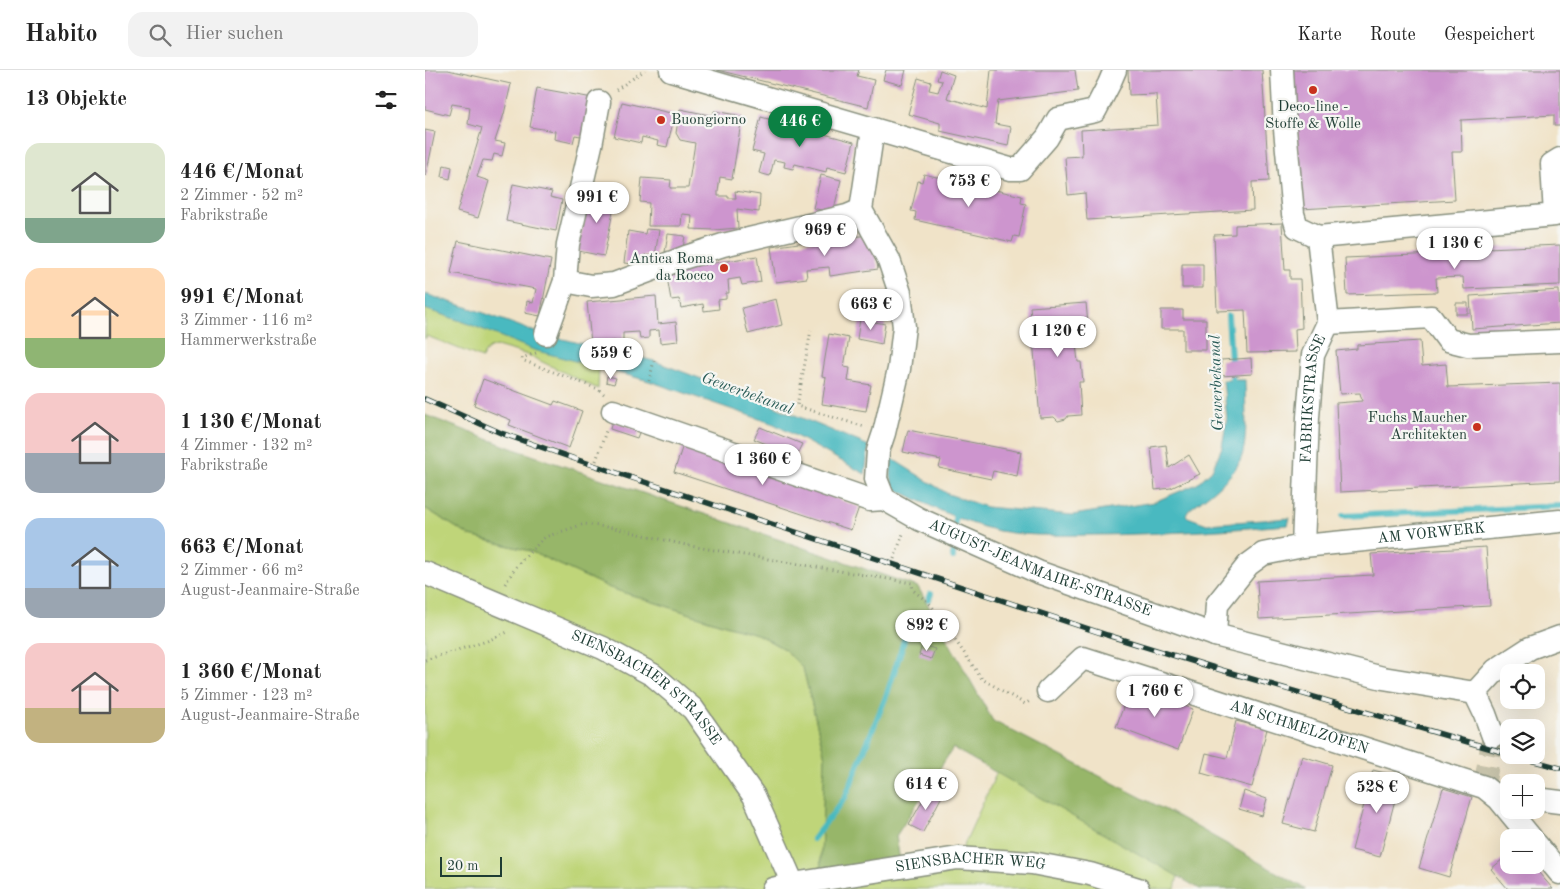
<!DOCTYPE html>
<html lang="de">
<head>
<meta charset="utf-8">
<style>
	body { margin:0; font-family:"Old Standard TT",serif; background:#f2f2f2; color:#222; height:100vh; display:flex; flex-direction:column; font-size:19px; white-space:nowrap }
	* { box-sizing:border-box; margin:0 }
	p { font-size:16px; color:#767676 }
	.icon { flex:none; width:28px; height:28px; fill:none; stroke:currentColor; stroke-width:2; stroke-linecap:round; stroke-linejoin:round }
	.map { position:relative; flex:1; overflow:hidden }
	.drawer { display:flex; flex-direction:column; background:#fff; width:425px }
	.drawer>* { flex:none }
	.controls { position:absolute; left:1075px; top:594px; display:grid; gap:10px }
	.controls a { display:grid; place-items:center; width:45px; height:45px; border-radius:10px; background:#fff; box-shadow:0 5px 20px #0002; font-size:25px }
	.scale { position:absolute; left:15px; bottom:12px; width:62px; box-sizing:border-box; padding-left:5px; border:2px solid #1f3d34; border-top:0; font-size:14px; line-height:18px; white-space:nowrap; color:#1f3d34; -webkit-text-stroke:4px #f6f6f2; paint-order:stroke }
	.price { position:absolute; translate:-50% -42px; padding:0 11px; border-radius:18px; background:#fff; color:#222; font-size:16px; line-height:32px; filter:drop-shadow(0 1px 2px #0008) }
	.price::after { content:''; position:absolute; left:50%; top:30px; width:15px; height:11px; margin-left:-8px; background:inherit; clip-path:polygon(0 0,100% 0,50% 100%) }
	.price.selected { background:#0b8043; color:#fff }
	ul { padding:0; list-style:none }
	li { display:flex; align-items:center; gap:15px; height:125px; padding:0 25px }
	li span { display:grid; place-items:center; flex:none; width:140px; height:100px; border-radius:15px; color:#555 }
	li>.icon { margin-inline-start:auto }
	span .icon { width:60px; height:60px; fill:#fffc; stroke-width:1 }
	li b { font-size:21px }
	h2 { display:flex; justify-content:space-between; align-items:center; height:60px; padding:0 25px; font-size:21px }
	header { display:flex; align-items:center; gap:30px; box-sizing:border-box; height:70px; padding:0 25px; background:#fff; border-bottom:1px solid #e0e0e0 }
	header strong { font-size:24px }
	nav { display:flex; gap:28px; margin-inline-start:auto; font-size:18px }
	.search { width:350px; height:45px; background:#f2f2f2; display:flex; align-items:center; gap:12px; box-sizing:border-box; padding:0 18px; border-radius:15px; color:#767676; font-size:19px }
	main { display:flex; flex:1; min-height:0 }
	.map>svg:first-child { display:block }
</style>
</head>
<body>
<header>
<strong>Habito</strong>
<div class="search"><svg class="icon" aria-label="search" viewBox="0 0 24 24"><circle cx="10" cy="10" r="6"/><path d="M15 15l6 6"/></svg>Hier suchen</div>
<nav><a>Karte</a><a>Route</a><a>Gespeichert</a></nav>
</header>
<main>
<section class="drawer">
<h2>13 Objekte<svg class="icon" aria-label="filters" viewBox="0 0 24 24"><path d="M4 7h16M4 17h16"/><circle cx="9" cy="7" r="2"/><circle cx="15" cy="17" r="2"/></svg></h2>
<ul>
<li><span style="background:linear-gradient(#dfe7d0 75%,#7fa58c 0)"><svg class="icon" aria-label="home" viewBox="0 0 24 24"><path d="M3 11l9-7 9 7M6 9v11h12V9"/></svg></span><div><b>446 €/Monat</b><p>2 Zimmer · 52 m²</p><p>Fabrikstraße</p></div></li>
<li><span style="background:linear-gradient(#ffd9b3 70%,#8fb573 0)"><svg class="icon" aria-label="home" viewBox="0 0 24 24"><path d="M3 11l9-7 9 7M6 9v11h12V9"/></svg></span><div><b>991 €/Monat</b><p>3 Zimmer · 116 m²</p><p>Hammerwerkstraße</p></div></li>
<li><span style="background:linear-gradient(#f6c9c9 60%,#9aa5b1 0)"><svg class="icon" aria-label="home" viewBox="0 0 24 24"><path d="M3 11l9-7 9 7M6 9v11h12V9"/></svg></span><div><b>1 130 €/Monat</b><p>4 Zimmer · 132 m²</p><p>Fabrikstraße</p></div></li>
<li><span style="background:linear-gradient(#a9c7e8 70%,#9aa5b1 0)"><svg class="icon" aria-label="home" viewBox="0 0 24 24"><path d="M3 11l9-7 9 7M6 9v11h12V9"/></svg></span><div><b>663 €/Monat</b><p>2 Zimmer · 66 m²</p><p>August-Jeanmaire-Straße</p></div></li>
<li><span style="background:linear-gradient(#f6c9c9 65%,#c2b280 0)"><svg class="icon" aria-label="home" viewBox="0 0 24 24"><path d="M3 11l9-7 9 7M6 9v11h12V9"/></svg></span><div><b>1 360 €/Monat</b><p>5 Zimmer · 123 m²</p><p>August-Jeanmaire-Straße</p></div></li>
</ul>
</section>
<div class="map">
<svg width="1135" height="819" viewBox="0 0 1135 819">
	<rect width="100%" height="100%" fill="#f6f6f2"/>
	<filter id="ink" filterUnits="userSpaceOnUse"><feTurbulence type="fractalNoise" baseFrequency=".02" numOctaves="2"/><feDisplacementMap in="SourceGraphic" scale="10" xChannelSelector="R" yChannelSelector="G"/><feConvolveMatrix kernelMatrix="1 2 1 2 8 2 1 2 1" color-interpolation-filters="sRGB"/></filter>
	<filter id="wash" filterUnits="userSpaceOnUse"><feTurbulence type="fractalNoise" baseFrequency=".0096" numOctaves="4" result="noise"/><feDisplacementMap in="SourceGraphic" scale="20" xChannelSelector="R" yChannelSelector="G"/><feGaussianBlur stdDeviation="1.12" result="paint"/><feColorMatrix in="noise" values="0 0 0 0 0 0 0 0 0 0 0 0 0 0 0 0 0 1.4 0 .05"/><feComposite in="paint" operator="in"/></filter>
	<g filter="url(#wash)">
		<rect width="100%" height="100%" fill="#f0e3c8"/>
		<path fill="#bfd579" stroke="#6f8956" d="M0,239L39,252L121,283L174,296L173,319L103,285L72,276L65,278L60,282L57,288L2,266L0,269Z
			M0,438L45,466L105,481L185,518L300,555L332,564L359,579L378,598L400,687L395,810L533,788L572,702L753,805L750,819H0Z"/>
		<path fill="#97b669" stroke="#5b7a4e" d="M0,345L86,378L493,517L568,651L754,747L881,819H775L528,678L471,766L476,797L395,810L400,687L378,598L359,579L332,564L300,555L185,518L105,481L45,466L0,438Z"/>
		<path fill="#4ab9c0" stroke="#347b7a" d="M0,224L48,239L113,263L229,291L346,335L444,376L440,404L349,354L224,311L109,280L39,252L0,239Z
			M798,310H820C820,332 824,372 815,391C806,410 780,427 764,440L761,445L763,447L782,454L865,448L863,455C800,460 737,464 673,465C640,465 607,467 574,461C537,453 503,435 469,418L466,407V388L523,424L561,437L648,445L729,432L772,414L787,400L797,377L802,348Z"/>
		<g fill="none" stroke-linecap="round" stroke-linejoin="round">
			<path stroke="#4ab9c0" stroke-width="6" d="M803,246L808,317
				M918,446L1135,436
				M528,487L530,447L532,441
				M504,529L506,524
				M388,769L420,728L462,624L481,564"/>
		</g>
		<g id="blocks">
			<path fill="#cd95ce" d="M0,0H23L86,14L79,44L70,71L80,73L77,86L69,84L67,91L58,90L52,107L64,111L53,148L32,142L57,58L43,54L45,37L27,34L24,45L0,39Z
				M292,0H434L432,6L449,10L443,37Z
				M461,0H481L477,15L458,10Z
				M515,0L529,5L522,28L562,39L566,0H650L653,21L573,31L570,54L586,57L583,76L515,61V53L483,44L493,8L506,12L504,20L513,22L517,11L512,10Z
				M703,0H837L844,111L827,112L828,140L662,150L660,123L643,125L640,87L657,86L656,60L733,55L731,24L704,25Z
				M868,0H1135V56H1129V45L1036,50L1037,82H1027L1030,130L876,139Z
				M112,18L168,28L161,67L150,65L148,73L129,69L130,61L105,57Z
				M197,32L250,44L242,77L232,75L233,71L217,67L216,73L189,67Z
				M255,39L289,46V41L317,46L307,109L295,107L293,122V126H303V128H311L310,121L335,125L334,142L312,139L313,158L289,160L266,159L267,145L257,144L256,156H223L224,133L215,132L217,108L246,110L245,118H263L270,73L255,70L251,63Z
				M336,47L429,72L421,102L402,97L401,102L370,94L368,99L359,97L360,92L349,90L345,106L334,103L339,84L327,81Z
				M0,60L10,62L1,106H0Z
				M19,95L27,97L25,109L17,107Z
				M499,104L541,114L543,105L550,106L548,115L597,126L596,133L601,134L594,167L589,166L587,172L490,150L491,142L486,141L493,111L497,112Z
				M396,105L416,110L408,143L388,138Z
				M88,114L127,122L125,127L137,130L131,161L81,151Z
				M165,122L191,127L179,186L153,181Z
				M857,153L860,200H865V209H875L877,258L870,259L871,282L822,283L820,240L792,241L789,165L810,164V155Z
				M221,159L234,160L230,186L219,185L217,195L199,193L203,161L220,164Z
				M243,164L260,166L257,184L240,182Z
				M447,165L453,199L405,206L404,197L381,199L382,208L351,212L346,177L401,169Z
				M33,171L126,190L115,246L100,243L102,231L108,233L111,219L26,203Z
				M1135,175V215L1039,219L1038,207L1011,208L1012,222L922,225L920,188L1037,183V179Z
				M332,186L336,212L317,215L315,208L303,210L304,223H301V229L293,230L294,239L279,241L278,234L256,238L254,229L246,230L241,201Z
				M757,194H778V218H757Z
				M1134,220L1135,253L1047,259L1045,226Z
				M231,226L233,254L251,252L253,271L235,273L234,260L224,261V268L215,269L214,262L198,263V273H190V271L166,273L162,232Z
				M351,229L357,255L323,264L317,238Z
				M661,233L663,254H654L656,273L651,274L653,292H656L658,312H654L656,345L643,346L641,349L633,351L629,347L615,348L605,237Z
				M1031,233H1043V244H1031Z
				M736,240H758V249H781V280H758V259H736Z
				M435,249L460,254L457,274L432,269Z
				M404,264L424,268L419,297L425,298L423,311L446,315L441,341L397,334L401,307L397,306Z
				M995,271L997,296L1021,294L1023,317L1135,313V411L915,422L911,333L937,331L935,323L915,324L911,281L932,279V275Z
				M826,288L827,304L796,306V290Z
				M182,306L191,308L189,314L181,312Z
				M58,309L128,335L130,331L157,341L144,378L84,355L86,350L49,335Z
				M187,351L215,360L212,368L185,359Z
				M335,357L377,374L371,386L329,369Z
				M483,360L596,382L592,406L568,401L566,409L514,398L516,390L478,382Z
				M259,372L434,437L426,460L249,402Z
				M741,375L744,398L764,385L775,404L746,418L730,420L726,377Z
				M1061,477L1065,536L834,549L832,511L948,505L946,484Z
				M497,575L510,579L506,589L494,585Z
				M706,616L768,639L753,680L691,657Z
				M811,651L842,659L827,717L776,703L781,683L802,688Z
				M877,686L907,695L889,762L858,754Z
				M948,700L976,707L955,787L927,780Z
				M1018,718L1047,727L1024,807L994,798Z
				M504,719L517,726L498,762L484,755Z
				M819,721L842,729L837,746L814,739Z
				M1084,784V795H1107L1128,819H1083L1066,799Z"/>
		</g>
	</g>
	<g filter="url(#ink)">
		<use href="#blocks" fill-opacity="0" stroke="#88907e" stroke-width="1"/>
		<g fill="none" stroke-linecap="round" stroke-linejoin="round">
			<path stroke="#c6c2aa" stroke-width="22" stroke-dasharray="22 11" stroke-linecap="butt" d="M1059,717L1068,666"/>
			<defs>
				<g id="minor">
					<path d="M246,0L585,99H595L622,68L633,49L670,41L684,14L690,0"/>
					<path id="s1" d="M448,59L436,140L464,190L475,223L479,257L474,299L459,363L453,381L451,409L459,429L494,449L613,502L790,565L958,608L1050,623"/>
					<path d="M893,167L1130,145L1127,94L1135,89"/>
					<path d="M140,211L166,216L189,214L261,187L298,175L422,146L436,140"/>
					<path d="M903,253L1006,247L1023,270L1043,275L1135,271"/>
					<path d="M121,264L140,211L143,174L166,75L174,32"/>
					<path d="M188,341L445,430L459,429"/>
					<path id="s2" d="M878,476L1135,451"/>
					<path id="s3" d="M0,503L178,578L228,605L268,639L329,726L368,814"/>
					<path id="s4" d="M790,565L792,534L823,495L838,484L878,476L883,347L888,285L903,253L893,167L872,157L868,144L860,59L857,0"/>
					<path id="s5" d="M623,621L658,588L1059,717L1074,729L1106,768"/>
					<path d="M1050,623L1071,600L1105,578L1135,567"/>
					<path d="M1050,623L1060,644L1068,666"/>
					<path d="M1111,729L1135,732"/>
					<path d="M1111,774L1135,803"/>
					<path id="s6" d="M348,819L368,814L533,788L607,793L665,804L713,819"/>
				</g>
			</defs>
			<use href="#minor" stroke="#88907e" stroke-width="25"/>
			<path stroke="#88907e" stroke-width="3" stroke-dasharray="1 4" stroke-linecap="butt" d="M191,20L220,0
				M386,260L372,336L440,357
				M111,283L97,288V290L173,319L179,324
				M224,311L229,291
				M171,391L181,361
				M469,489L478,464
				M80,514L93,494L120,467L159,454L189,458L265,476L487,513L488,520L506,535L557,609L600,634L605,631
				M0,590L62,571L85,561"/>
			<use href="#minor" stroke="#fff" stroke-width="22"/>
			<defs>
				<path id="rail" d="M0,329L76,363L153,390L682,565L793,599L1084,684
					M1087,685L1135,698"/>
			</defs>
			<use href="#rail" stroke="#1f3d34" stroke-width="5.5"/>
			<use href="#rail" stroke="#f6f6f2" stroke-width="4" stroke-dasharray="11" stroke-linecap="butt"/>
		</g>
	</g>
	<g fill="#c8321e" stroke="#f6f6f2" stroke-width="2">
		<circle cx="888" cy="20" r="5"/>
		<circle cx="236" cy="50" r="5"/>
		<circle cx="299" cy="198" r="5"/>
		<circle cx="1052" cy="357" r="5"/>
	</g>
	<g text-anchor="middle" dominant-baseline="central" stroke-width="4.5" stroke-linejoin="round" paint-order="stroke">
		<g font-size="15" fill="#1f3d34" stroke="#f6f6f2" text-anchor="end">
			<text x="888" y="37" text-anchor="middle">Deco-line -<tspan x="888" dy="17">Stoffe &amp; Wolle</tspan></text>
			<text x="246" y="50" text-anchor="start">Buongiorno</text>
			<text x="289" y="189">Antica Roma<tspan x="289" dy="17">da Rocco</tspan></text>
			<text x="1042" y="348">Fuchs Maucher<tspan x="1042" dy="17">Architekten</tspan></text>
		</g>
		<g font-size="15" fill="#1f3d34" stroke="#f6f6f2">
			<text stroke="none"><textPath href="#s4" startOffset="288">FABRIKSTRASSE</textPath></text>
			<text stroke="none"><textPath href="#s2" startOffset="129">AM VORWERK</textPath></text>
			<text stroke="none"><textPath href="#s1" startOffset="556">AUGUST-JEANMAIRE-STRASSE</textPath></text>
			<text stroke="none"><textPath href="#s3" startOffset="252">SIENSBACHER STRASSE</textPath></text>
			<text stroke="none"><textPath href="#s5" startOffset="275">AM SCHMELZOFEN</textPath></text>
			<text stroke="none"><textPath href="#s6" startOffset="200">SIENSBACHER WEG</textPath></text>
		</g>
		<g font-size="16" font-style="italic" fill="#2a5c57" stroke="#f6f6f2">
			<text transform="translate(792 313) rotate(-92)">Gewerbekanal</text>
			<text transform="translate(322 324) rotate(20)">Gewerbekanal</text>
		</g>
	</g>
</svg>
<div class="controls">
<a><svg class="icon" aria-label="locate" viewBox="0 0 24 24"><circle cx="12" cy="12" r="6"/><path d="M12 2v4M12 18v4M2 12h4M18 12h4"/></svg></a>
<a><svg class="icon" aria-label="layers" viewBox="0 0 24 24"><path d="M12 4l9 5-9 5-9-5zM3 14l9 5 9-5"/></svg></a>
<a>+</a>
<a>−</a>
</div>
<div class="scale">20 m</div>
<b class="price selected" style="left:375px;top:78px">446 €</b>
<b class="price" style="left:544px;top:138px">753 €</b>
<b class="price" style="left:172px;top:154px">991 €</b>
<b class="price" style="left:400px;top:187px">969 €</b>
<b class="price" style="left:1030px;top:200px">1 130 €</b>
<b class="price" style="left:446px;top:261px">663 €</b>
<b class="price" style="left:633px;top:288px">1 120 €</b>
<b class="price" style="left:186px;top:310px">559 €</b>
<b class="price" style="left:338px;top:416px">1 360 €</b>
<b class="price" style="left:502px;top:582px">892 €</b>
<b class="price" style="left:730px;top:648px">1 760 €</b>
<b class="price" style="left:501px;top:741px">614 €</b>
<b class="price" style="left:952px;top:744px">528 €</b>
</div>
</main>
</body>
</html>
